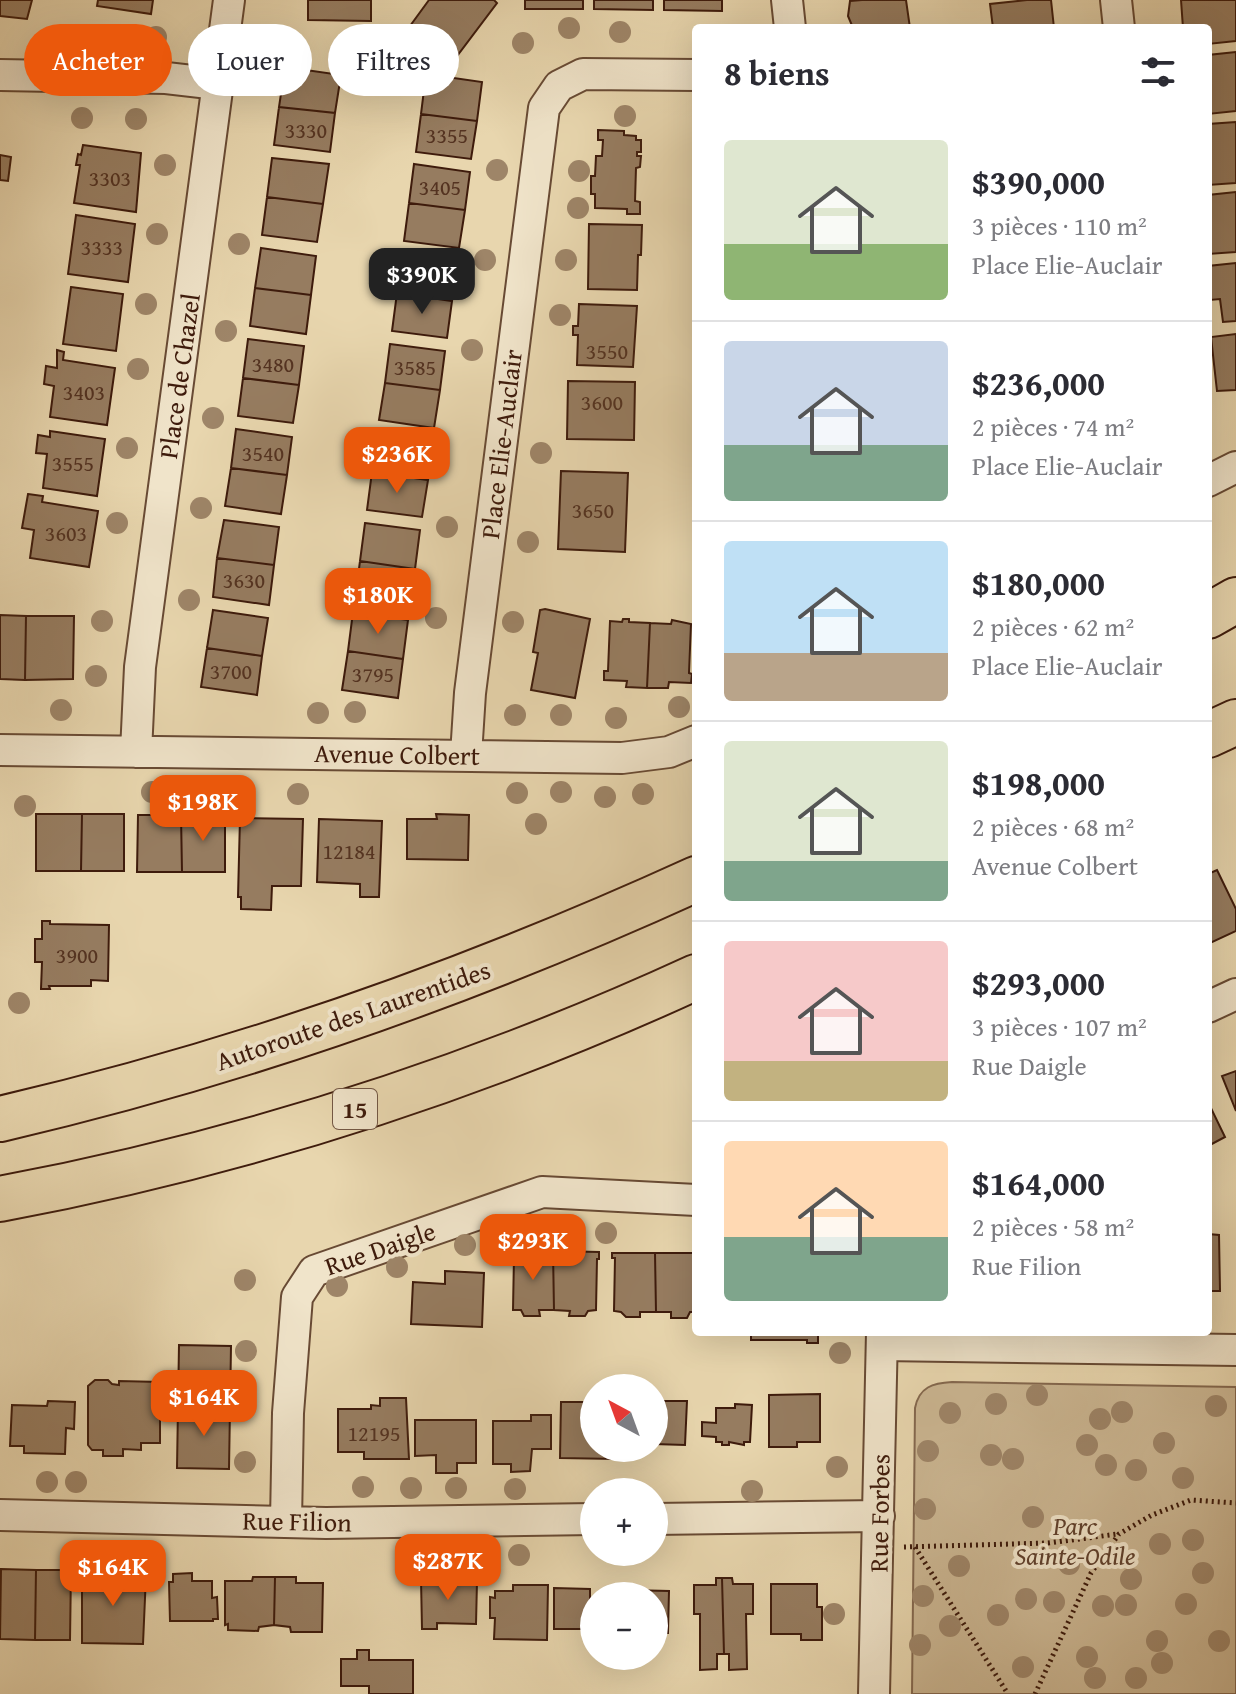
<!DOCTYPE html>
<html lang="fr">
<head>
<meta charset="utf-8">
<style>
	body { margin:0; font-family:"Gentium Book Plus",serif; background:#f2f2f3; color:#2b2b33; height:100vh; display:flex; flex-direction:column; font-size:30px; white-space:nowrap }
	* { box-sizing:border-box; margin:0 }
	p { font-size:26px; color:#7c7c81 }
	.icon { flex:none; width:44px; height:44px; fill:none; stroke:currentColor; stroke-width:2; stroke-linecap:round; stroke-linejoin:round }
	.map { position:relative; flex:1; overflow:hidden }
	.sheet { position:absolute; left:692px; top:24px; width:520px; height:1312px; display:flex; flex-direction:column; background:#fff; border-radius:8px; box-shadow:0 8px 32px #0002 }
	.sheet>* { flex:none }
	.banner { position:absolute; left:24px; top:24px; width:548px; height:72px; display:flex; gap:16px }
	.needle { width:52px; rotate:319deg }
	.tools { position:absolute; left:580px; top:1374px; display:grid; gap:16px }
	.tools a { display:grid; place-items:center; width:88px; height:88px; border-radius:50%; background:#fff; box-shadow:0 8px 32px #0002; font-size:40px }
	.price { position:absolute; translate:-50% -68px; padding:0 18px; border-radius:16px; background:#ea580c; color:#fff; font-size:26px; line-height:52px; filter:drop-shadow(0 2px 4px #0008) }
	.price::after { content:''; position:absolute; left:50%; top:48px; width:24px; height:18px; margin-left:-12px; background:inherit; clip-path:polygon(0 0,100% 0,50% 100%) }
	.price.on { background:#222; color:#fff }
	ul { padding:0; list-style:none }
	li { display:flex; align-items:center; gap:24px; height:200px; padding:0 32px }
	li+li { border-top:2px solid #e1e1e2 }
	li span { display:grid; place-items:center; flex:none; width:224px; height:160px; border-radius:8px; color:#555 }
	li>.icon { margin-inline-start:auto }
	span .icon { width:96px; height:96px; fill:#fffc; stroke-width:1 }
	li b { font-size:34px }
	h2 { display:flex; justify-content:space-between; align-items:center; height:96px; padding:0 32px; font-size:34px }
	.chip { padding:0 28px; border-radius:36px; background:#fff; box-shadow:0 8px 32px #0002; font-size:28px; line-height:72px }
	.chip.on { background:#ea580c; color:#fff }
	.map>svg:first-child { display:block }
</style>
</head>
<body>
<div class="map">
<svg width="1236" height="1694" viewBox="0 0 1236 1694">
	<rect width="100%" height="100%" fill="#e8d6ae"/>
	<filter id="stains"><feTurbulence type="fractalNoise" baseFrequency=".0025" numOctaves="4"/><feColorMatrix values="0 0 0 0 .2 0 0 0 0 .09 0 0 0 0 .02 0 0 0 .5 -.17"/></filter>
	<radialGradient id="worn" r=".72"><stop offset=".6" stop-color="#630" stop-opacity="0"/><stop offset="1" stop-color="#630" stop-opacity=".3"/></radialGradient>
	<path fill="#cbb692" stroke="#84684f" stroke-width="2" d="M952,1382L1236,1387V1694H912L915,1408C919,1387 933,1383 952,1382Z"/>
	<path fill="#967c60" stroke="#3e1b0c" stroke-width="2" d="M0,0H32L27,19L0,16Z
		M98,0H153L151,14L97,6Z
		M308,0H371V21L308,20Z
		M429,0H494L497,3L454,60L410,26Z
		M525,0H583V9H525Z
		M594,0H653V10L594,9Z
		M664,0H722V11L664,10Z
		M862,0H906L910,28H853L848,16L850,1Z
		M1027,0H1051L1054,28H993L990,4Z
		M1181,0H1236V41L1208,44V28H1183Z
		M1236,52V111L1208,114V55Z
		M285,67L341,75L335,113L279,107Z
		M426,74L482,82L477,121L421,114Z
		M279,107L335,113L330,152L274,145Z
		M421,114L477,121L471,159L416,152Z
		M1236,122V183L1208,185V124Z
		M598,130L624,131V135L636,136V140H641V152H637V156H641L640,167L636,168L635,201L640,202V214H627V209L595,208V194H591V176H595L596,156H602L603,140H598Z
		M83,145L141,153L136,212L74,203L80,165H76L78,154L81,155Z
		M0,155L11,157L8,181L0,180Z
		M272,158L329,164L323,204L267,197Z
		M414,164L470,172L465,210L409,203Z
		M1236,192V252L1208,254V195Z
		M267,197L323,204L317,242L262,235Z
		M409,203L465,210L459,248L404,241Z
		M76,215L135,224L128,282L68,274Z
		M589,224L642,225L641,255H638L637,290L588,289Z
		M261,248L316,256L311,295L255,288Z
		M402,253L457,261L452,301L397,293Z
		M1236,263V321L1223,322L1220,299L1210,300L1208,266Z
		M71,287L123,294L116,351L63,344Z
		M255,288L311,295L306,334L250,326Z
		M397,293L452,301L447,338L392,331Z
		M579,304L637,306L633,367L577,365L578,335H573V326H578Z
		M1236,334V390L1217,391L1211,337Z
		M248,339L304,346L299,385L243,378Z
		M390,344L445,351L440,390L385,383Z
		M57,350L64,352L63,360L115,368L107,425L50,417L54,386L44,384L46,366L57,368Z
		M243,378L299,385L293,423L238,416Z
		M568,381L635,382L634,440L567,439Z
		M385,383L440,390L434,428L379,420Z
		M236,429L292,437L287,475L231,468Z
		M50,431L105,439L97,496L43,488L47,454L36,453L38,435L50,437Z
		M377,433L432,441L428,480L372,472Z
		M231,468L287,475L281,514L225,506Z
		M561,471L628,473L625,552L558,549Z
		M372,472L428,480L422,517L367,510Z
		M28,494L43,496L42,502L98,511L89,567L30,558L34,530L22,528Z
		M224,520L279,527L274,565L217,558Z
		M365,523L420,530L415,569L360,561Z
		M217,558L274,565L269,605L213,597Z
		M360,561L415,569L410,607L355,600Z
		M545,609L590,619L575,698L531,690L538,653L533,652L540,610Z
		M213,610L268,618L262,656L207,648Z
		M353,612L408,620L403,659L348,651Z
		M0,615L26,616L25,680L0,679Z
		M26,616H74L73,679L25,680Z
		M623,619H629V622L650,623L647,688L626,687L627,681L604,680V671H608L610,621L622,622Z
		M672,620L691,624L689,673L692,674L691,683L669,682L668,688H647L650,623L671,624Z
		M207,648L262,656L257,695L201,687Z
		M348,651L403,659L398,698L342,690Z
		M36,814H82L81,871H36Z
		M82,814H124V871H81Z
		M436,814L469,815L468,860L407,859V819H437Z
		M138,815H181L182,872H137Z
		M181,815H225V872H182Z
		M240,818L303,819L301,886H272L271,910L241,909V897H238Z
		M319,819L382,821L379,897H360V884L317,882Z
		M1217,870L1236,909V931L1208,944V874Z
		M42,921H50V924L109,925L108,981L91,980V986H49L50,989H41L42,962H35V939H42Z
		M1236,1071V1111L1222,1076Z
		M1208,1102L1225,1137L1208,1146Z
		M1208,1234L1219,1235L1220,1291H1208Z
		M510,1251H553L554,1310H539L540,1316H524L521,1310H513L514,1256H511Z
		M553,1251L599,1252V1259H597L596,1310L588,1311L585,1316H569L570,1311L554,1310Z
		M612,1253H655L656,1312H640V1317H626L621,1312L614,1311L615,1258H612Z
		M655,1253H696V1312H690L687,1318H671V1312H656Z
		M445,1271L484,1273L482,1327L411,1324L413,1282L445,1284Z
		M751,1332H818V1343H807V1340H751Z
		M179,1345L231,1346L230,1408L178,1407Z
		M95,1380H108L112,1384L119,1385V1381L160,1382V1443H141V1450L123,1449V1456H103V1450H92L88,1445V1386Z
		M820,1394V1442H797V1447H769V1395Z
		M380,1398H406L409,1459H364V1452H338V1409H371V1405L380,1406Z
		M48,1401L75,1402L74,1429L66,1428L65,1454L24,1453V1446H10L12,1405L47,1406Z
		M654,1401H687L685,1445L654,1444Z
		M561,1402H594V1448H616V1459L560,1458Z
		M735,1404L752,1405L750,1442H744V1445L729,1442V1445H722V1442H716V1437L702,1436V1422L716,1423V1408H735Z
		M178,1407L230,1408L229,1469L177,1468Z
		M531,1415H551V1449H532L530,1471L511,1472V1464H493V1421H531Z
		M415,1420H476V1463H457V1473H436V1455L415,1456Z
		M1,1569L36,1570L35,1640L0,1639Z
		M36,1570H71L70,1640H35Z
		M115,1573L146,1575L143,1644L82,1643V1574Z
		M192,1573V1581H212V1598L217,1597L218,1619H213V1621H170L169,1582H173V1574Z
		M442,1576L477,1581L476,1624L437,1623V1629H422L421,1579H441Z
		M253,1577H275L274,1625L259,1627L258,1631L228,1630V1624L225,1625V1581H252Z
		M275,1577H296V1583H323L322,1632H291L290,1627L274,1625Z
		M716,1578H722L724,1654H717V1669L700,1670V1614H694V1585H716Z
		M722,1578H732L733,1584H753V1614H746L747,1669L729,1670V1654H724Z
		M771,1584H817V1607H822V1640H801V1634H771Z
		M513,1585H548L547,1640L494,1639L495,1618H490V1597L495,1598V1591H513Z
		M554,1588L590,1589V1608H594V1629H554Z
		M628,1590L669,1591L668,1633H654V1596H628Z
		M357,1650H369V1660H413V1694H369V1686H341V1659H357Z"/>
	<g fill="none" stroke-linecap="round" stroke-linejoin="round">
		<defs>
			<path id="minor" d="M787,0L790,28
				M1116,0L1119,28
				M0,75L166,78L218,84
				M1208,481L1236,467
				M0,750L622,758L669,752L696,741
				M136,752L140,667L229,0
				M466,755L470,693L544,108L559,86L583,74L696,75
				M1208,1007L1236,994
				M882,1345L1236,1350
				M0,1515L326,1523L594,1519
				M654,1519L879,1516
				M286,1521L288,1413L297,1297L314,1271L542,1192L696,1200
				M874,1694L882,1332"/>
			<path id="highway" d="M1208,616L1236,600
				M1208,735L1236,722
				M0,1119C242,1063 470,982 696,879
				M0,1199C240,1154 474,1079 696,977"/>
		</defs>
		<use href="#minor" stroke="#684a34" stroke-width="34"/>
		<use href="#highway" stroke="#3e1b0c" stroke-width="48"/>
		<path stroke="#3e1b0c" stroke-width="5" stroke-dasharray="2 4" stroke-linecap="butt" d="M904,1547L1048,1543L1118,1534
			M915,1547L1008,1694
			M1035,1694L1091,1573L1119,1534L1152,1515L1191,1500L1236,1503"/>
		<use href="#minor" stroke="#f0e4ca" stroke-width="30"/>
		<use href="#highway" stroke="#e8d6ae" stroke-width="44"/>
	</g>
	<g fill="#9e8568">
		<circle cx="569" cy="28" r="11"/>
		<circle cx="620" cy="32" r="11"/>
		<circle cx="76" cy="37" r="11"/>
		<circle cx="156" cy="37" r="11"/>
		<circle cx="523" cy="43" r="11"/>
		<circle cx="265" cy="51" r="11"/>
		<circle cx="625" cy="116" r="11"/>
		<circle cx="82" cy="118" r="11"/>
		<circle cx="136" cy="119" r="11"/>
		<circle cx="165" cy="165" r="11"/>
		<circle cx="497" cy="170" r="11"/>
		<circle cx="579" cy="171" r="11"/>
		<circle cx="578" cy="208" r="11"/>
		<circle cx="157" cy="234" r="11"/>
		<circle cx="239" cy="244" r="11"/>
		<circle cx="485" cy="260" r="11"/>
		<circle cx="566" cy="260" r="11"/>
		<circle cx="146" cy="304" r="11"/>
		<circle cx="560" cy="315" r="11"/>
		<circle cx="226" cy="331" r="11"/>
		<circle cx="472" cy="350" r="11"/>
		<circle cx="138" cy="369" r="11"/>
		<circle cx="213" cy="418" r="11"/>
		<circle cx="127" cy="448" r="11"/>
		<circle cx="541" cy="453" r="11"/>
		<circle cx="201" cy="508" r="11"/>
		<circle cx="117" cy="523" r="11"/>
		<circle cx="447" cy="527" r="11"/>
		<circle cx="528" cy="542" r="11"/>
		<circle cx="189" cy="600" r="11"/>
		<circle cx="436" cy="618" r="11"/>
		<circle cx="102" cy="621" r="11"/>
		<circle cx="513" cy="622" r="11"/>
		<circle cx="96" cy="676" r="11"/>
		<circle cx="679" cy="707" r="11"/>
		<circle cx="61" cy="710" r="11"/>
		<circle cx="355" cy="712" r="11"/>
		<circle cx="318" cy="713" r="11"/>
		<circle cx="515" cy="715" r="11"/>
		<circle cx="561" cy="715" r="11"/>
		<circle cx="616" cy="718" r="11"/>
		<circle cx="152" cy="792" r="11"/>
		<circle cx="561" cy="792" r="11"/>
		<circle cx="517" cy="793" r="11"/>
		<circle cx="216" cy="794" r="11"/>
		<circle cx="298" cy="794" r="11"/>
		<circle cx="643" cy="794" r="11"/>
		<circle cx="605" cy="797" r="11"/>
		<circle cx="25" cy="806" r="11"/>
		<circle cx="536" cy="824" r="11"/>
		<circle cx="19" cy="1003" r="11"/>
		<circle cx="606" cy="1233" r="11"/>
		<circle cx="465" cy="1245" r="11"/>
		<circle cx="397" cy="1267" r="11"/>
		<circle cx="245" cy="1280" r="11"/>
		<circle cx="337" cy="1286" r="11"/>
		<circle cx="246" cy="1351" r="11"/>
		<circle cx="840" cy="1353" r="11"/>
		<circle cx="1037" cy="1395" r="11"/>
		<circle cx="996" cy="1404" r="11"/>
		<circle cx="1216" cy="1406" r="11"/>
		<circle cx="1122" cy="1412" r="11"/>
		<circle cx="950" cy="1413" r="11"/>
		<circle cx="1100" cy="1419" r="11"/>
		<circle cx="1164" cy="1443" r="11"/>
		<circle cx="1087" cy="1445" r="11"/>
		<circle cx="928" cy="1451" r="11"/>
		<circle cx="991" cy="1455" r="11"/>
		<circle cx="1013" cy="1459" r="11"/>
		<circle cx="245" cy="1462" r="11"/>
		<circle cx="1106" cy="1465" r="11"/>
		<circle cx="837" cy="1467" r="11"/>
		<circle cx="1136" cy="1470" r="11"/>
		<circle cx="1183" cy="1478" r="11"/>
		<circle cx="47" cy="1482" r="11"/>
		<circle cx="76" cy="1482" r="11"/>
		<circle cx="363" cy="1487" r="11"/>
		<circle cx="411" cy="1488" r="11"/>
		<circle cx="456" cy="1488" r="11"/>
		<circle cx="515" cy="1489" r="11"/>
		<circle cx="752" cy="1491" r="11"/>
		<circle cx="925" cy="1509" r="11"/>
		<circle cx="1033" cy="1517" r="11"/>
		<circle cx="1193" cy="1540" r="11"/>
		<circle cx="1160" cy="1544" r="11"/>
		<circle cx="441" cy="1553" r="11"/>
		<circle cx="519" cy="1555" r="11"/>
		<circle cx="1069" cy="1564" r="11"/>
		<circle cx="959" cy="1566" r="11"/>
		<circle cx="1203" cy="1573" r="11"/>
		<circle cx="1131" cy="1579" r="11"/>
		<circle cx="923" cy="1596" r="11"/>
		<circle cx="1026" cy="1599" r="11"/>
		<circle cx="1054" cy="1602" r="11"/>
		<circle cx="1186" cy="1604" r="11"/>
		<circle cx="1126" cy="1605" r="11"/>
		<circle cx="1103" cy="1606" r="11"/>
		<circle cx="834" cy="1614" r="11"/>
		<circle cx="998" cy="1615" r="11"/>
		<circle cx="950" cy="1626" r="11"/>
		<circle cx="1157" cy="1641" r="11"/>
		<circle cx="1219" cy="1641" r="11"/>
		<circle cx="920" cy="1645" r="11"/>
		<circle cx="1087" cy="1657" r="11"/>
		<circle cx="1162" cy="1663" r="11"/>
		<circle cx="1023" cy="1667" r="11"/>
		<circle cx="1095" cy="1678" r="11"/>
		<circle cx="1136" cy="1678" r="11"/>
	</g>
	<g text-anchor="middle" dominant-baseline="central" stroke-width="8" stroke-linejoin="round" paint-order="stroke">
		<g font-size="22" fill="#543321">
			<text x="306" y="130">3330</text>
			<text x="447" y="135">3355</text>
			<text x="110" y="178">3303</text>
			<text x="440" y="187">3405</text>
			<text x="102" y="247">3333</text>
			<text x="607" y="351">3550</text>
			<text x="273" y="364">3480</text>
			<text x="415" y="367">3585</text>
			<text x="84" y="392">3403</text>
			<text x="602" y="402">3600</text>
			<text x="263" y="453">3540</text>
			<text x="73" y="463">3555</text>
			<text x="593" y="510">3650</text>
			<text x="66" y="533">3603</text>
			<text x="244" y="580">3630</text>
			<text x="231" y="671">3700</text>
			<text x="373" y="674">3795</text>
			<text x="349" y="851">12184</text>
			<text x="77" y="955">3900</text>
			<text x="374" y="1433">12195</text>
		</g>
		<rect fill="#f0e4ca" stroke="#735745" stroke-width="2" x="333" y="1089" width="44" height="40" rx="6"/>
		<g font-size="24" font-weight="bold" fill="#3e1b0c">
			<text x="355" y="1109">15</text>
		</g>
		<g font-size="26" fill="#3e1b0c" stroke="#f0e4ca">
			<text transform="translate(179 376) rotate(-82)">Place de Chazel</text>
			<text transform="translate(501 444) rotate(-83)">Place Elie-Auclair</text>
			<text transform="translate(397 754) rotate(1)">Avenue Colbert</text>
			<text transform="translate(353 1015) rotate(-19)">Autoroute des Laurentides</text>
			<text transform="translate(380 1248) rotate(-19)">Rue Daigle</text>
			<text transform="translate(879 1513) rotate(-89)">Rue Forbes</text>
			<text transform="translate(297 1521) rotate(1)">Rue Filion</text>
		</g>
		<g font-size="26" font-style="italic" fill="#61422e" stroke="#f0e4ca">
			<text x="1075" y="1525">Parc<tspan x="1075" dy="30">Sainte-Odile</tspan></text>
		</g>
	</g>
	<rect width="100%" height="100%" filter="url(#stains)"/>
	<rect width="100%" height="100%" fill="url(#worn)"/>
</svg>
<div class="tools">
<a><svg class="needle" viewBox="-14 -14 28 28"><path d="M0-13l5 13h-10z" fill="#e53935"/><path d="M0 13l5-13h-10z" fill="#7c7c81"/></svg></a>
<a>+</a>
<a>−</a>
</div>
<b class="price on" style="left:422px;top:316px">$390K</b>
<b class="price" style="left:397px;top:495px">$236K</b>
<b class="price" style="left:378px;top:636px">$180K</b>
<b class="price" style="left:203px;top:843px">$198K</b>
<b class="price" style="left:533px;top:1282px">$293K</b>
<b class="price" style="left:204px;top:1438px">$164K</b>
<b class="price" style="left:448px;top:1602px">$287K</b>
<b class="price" style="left:113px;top:1608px">$164K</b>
<div class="banner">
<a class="chip on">Acheter</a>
<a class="chip">Louer</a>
<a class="chip">Filtres</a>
</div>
<section class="sheet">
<h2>8 biens<svg class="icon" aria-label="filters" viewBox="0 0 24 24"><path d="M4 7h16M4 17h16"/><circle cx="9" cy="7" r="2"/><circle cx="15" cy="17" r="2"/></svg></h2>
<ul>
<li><span style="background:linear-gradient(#dfe7d0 65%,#8fb573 0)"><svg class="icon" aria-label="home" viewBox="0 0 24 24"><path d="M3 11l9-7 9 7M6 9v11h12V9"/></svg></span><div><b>$390,000</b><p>3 pièces · 110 m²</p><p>Place Elie-Auclair</p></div></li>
<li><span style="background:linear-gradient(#c9d6e8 65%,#7fa58c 0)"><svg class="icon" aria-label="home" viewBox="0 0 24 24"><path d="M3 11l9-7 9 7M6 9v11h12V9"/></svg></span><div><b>$236,000</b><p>2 pièces · 74 m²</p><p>Place Elie-Auclair</p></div></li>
<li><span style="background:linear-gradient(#bfe0f5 70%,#b9a48a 0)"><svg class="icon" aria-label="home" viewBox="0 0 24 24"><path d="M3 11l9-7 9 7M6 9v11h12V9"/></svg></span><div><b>$180,000</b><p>2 pièces · 62 m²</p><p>Place Elie-Auclair</p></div></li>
<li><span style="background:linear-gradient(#dfe7d0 75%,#7fa58c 0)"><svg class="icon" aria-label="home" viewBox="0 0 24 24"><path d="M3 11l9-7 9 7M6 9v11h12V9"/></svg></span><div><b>$198,000</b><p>2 pièces · 68 m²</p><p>Avenue Colbert</p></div></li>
<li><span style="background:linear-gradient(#f6c9c9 75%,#c2b280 0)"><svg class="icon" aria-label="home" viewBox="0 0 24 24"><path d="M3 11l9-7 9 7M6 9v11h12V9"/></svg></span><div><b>$293,000</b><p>3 pièces · 107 m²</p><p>Rue Daigle</p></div></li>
<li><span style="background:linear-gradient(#ffd9b3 60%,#7fa58c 0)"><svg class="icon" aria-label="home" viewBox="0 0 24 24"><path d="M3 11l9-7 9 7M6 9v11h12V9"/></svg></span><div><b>$164,000</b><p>2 pièces · 58 m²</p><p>Rue Filion</p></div></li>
</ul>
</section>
</div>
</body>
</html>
